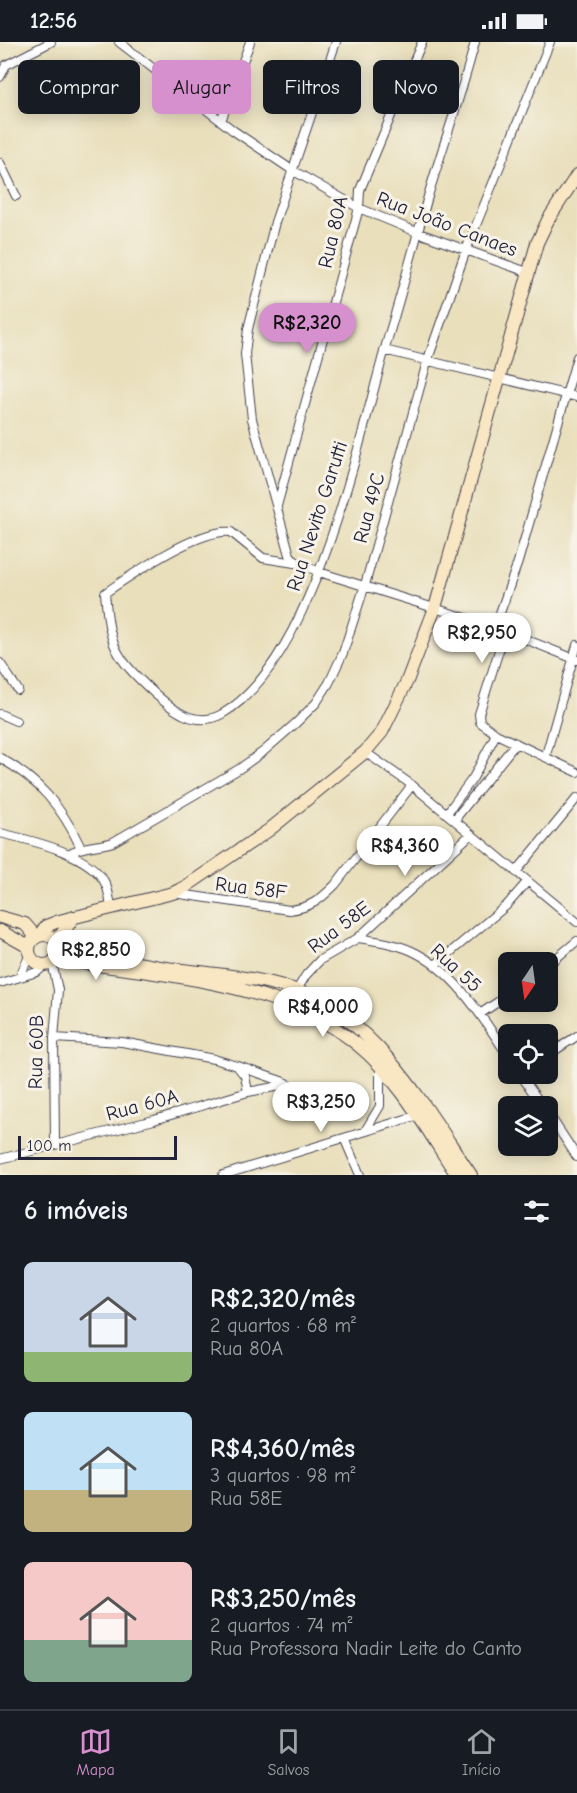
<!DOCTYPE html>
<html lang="pt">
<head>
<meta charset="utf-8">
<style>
	body { margin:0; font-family:"Comic Neue",sans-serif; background:#20242c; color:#f1f3f6; height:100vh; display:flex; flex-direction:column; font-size:22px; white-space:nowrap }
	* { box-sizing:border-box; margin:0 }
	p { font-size:20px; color:#9ea1a6 }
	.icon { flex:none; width:33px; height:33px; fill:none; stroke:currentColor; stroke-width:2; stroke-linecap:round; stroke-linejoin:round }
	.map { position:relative; height:1133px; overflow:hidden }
	.panel { display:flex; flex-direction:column; background:#171b24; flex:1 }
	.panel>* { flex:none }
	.top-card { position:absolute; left:18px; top:18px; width:542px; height:54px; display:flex; gap:12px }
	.needle { width:39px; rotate:193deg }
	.controls { position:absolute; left:498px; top:910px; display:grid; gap:12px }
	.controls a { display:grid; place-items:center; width:60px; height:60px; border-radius:9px; background:#171b24; box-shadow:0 3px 15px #0003; font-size:30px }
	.scale { position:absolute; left:18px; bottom:15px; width:159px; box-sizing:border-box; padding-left:6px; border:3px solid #22223b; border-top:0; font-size:16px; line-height:21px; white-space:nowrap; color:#22223b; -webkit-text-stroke:4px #f7f3e8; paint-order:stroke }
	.price { position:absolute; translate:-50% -51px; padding:0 14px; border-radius:21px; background:#fff; color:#222; font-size:20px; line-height:39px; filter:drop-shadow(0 2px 3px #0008) }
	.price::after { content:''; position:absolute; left:50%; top:36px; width:18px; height:14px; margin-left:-9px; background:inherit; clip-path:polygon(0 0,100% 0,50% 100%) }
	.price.active { background:#d690ce; color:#111 }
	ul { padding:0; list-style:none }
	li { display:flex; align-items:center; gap:18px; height:150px; padding:0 24px }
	li span { display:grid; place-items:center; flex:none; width:168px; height:120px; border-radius:9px; color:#555 }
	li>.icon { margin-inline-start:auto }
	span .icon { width:72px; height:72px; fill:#fffc; stroke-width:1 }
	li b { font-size:26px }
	h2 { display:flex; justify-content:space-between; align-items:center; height:72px; padding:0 24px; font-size:26px }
	.tag { padding:0 21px; border-radius:9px; background:#171b24; box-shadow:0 3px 15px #0003; font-size:21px; line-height:54px }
	.tag.active { background:#d690ce; color:#111 }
	.status { display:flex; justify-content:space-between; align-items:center; height:42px; padding:0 30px; background:#171b24; direction:ltr }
	.status svg { height:16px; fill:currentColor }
	.tab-bar { display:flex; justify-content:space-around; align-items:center; height:84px; border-top:2px solid #363941; background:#171b24; font-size:16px; color:#9ea1a6 }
	.tab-bar a { display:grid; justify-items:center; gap:3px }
	.tab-bar .active { color:#d690ce }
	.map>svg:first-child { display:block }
</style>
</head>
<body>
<div class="status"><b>12:56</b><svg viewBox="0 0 49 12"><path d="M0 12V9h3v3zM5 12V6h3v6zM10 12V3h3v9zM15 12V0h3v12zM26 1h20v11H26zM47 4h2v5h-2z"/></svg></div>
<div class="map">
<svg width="577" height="1133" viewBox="0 0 577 1133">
	<rect width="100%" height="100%" fill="#f7f3e8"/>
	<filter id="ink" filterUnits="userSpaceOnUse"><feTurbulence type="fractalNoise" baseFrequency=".0167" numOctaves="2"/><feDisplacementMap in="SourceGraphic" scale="12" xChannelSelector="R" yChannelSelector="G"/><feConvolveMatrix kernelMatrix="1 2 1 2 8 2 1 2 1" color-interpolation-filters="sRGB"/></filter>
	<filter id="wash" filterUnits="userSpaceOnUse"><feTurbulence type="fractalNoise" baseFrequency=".008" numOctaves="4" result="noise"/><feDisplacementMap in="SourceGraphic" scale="24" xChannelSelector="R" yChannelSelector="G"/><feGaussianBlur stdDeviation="1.35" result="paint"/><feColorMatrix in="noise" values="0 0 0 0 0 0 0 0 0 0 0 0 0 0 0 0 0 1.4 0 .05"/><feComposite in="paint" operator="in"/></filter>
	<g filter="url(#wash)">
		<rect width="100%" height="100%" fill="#e9dfbb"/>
	</g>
	<g filter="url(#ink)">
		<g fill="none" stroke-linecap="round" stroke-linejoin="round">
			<defs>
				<path id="street" d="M119,0L234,89L292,128L359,166L419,191L527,230
					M336,0L275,180L248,287L245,312L252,377L290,513L295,519L319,530L495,585L577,618
					M0,35L6,23L51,0
					M221,79L250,0
					M0,121L16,154
					M384,308L577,355
					M277,464L359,166L360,148L422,0
					M301,522L263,516L231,490C199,486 131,533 105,551C110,604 113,613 153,650C172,667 195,687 222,672C317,618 360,389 390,289C404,243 416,196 429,151C444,100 462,51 475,0
					M495,585L518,520L577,315
					M505,589L479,672L480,680L496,692L577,730
					M0,621L18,648
					M0,672L16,679
					M365,710L412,743L577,880
					M546,713L577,603
					M0,716C38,737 62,765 80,804
					M447,771L473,736L496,692
					M455,777L516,701
					M0,791C30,798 93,812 106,843C109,850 110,858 111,866
					M68,812C83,803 97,805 113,800L239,727L264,709L296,681L316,661L329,641L343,611L365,543L427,320L466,208L550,0
					M516,830L577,756
					M173,851L289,868C310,866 320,858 335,843L412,743
					M358,896C376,899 395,901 412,909C455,929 483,976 508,1014
					M52,920L58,948L54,996L55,1102
					M435,923L507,863L527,840
					M548,923L577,899
					M20,934L30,912
					M0,941L37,930L46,922
					M289,961L306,933L320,918L358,896L470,793
					M480,972L508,953
					M548,1013L577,994
					M238,1024L287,1041L285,1043L248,1050
					M520,1032L543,1065
					M548,1071L577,1115
					M365,1089L380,1064V1025
					M345,1098L360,1133
					M0,1117L154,1078L248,1050L245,1034L237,1024L214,1017L122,1000L54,996
					M223,1133L422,1072"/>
				<path id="secondary" d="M0,875L25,882L36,895
					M0,889L29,905
					M29 908a15 15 0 1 1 30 0a15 15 0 1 1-30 0Z
					M39,894L46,884L59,879L173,851L185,845L269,788L365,710L382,690L407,639L435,566L537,201L548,178L577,133
					M54,897L61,893L74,875
					M58,904C96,912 135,922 174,927C215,932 270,936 308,953C382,988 427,1068 471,1133
					M55,917C154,933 278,937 358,1003C398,1035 429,1091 457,1133"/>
			</defs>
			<use href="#street" stroke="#403e4e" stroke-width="10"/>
			<use href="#secondary" stroke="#403e4e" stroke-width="14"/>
			<use href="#street" stroke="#fff" stroke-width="8"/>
			<use href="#secondary" stroke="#f9e7c3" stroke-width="12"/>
		</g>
	</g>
	<g text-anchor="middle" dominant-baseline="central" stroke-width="6" stroke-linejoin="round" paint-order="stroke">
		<g font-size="20" fill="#22223b" stroke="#f7f3e8">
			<text transform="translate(447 182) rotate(21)">Rua João Canaes</text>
			<text transform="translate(333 190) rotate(-77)">Rua 80A</text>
			<text transform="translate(369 466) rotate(-75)">Rua 49C</text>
			<text transform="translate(317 474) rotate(-72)">Rua Nevito Garutti</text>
			<text transform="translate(251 846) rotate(7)">Rua 58F</text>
			<text transform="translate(339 885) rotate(-37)">Rua 58E</text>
			<text transform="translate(456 926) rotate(43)">Rua 55</text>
			<text transform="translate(36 1010) rotate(-89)">Rua 60B</text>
			<text transform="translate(142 1063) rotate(-15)">Rua 60A</text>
		</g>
	</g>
</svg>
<div class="controls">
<a><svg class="needle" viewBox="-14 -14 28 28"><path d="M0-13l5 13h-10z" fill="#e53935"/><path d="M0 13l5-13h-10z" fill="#9ea1a6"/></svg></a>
<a><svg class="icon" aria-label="locate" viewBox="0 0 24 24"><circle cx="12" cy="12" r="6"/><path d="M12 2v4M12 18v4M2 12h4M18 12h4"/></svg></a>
<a><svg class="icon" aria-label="layers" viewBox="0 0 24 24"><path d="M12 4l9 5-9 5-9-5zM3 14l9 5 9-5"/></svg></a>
</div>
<div class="scale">100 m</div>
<b class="price active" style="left:307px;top:312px">R$2,320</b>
<b class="price" style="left:482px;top:622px">R$2,950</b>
<b class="price" style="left:405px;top:835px">R$4,360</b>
<b class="price" style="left:96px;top:939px">R$2,850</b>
<b class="price" style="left:323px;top:996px">R$4,000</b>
<b class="price" style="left:321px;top:1091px">R$3,250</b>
<div class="top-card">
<a class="tag">Comprar</a>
<a class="tag active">Alugar</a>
<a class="tag">Filtros</a>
<a class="tag">Novo</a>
</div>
</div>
<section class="panel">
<h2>6 imóveis<svg class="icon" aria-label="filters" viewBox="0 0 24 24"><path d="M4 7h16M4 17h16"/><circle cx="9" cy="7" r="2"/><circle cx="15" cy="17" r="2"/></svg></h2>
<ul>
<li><span style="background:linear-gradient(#c9d6e8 75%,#8fb573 0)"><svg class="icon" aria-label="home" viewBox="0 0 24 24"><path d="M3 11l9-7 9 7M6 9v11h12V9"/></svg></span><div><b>R$2,320/mês</b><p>2 quartos · 68 m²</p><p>Rua 80A</p></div></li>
<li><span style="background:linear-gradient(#bfe0f5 65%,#c2b280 0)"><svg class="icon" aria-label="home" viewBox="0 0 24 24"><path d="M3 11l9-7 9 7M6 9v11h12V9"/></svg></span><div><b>R$4,360/mês</b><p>3 quartos · 98 m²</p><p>Rua 58E</p></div></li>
<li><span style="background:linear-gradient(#f6c9c9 65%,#7fa58c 0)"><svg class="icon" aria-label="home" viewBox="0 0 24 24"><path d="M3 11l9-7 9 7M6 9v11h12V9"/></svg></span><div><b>R$3,250/mês</b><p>2 quartos · 74 m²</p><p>Rua Professora Nadir Leite do Canto</p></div></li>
</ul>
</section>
<nav class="tab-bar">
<a class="active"><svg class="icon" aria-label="map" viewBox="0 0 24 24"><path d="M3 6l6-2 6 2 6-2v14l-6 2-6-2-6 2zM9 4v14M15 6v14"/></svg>Mapa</a>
<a><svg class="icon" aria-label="saved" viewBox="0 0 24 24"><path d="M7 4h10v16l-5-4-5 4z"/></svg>Salvos</a>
<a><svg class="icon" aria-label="home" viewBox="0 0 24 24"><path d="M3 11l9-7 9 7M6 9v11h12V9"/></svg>Início</a>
</nav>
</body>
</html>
